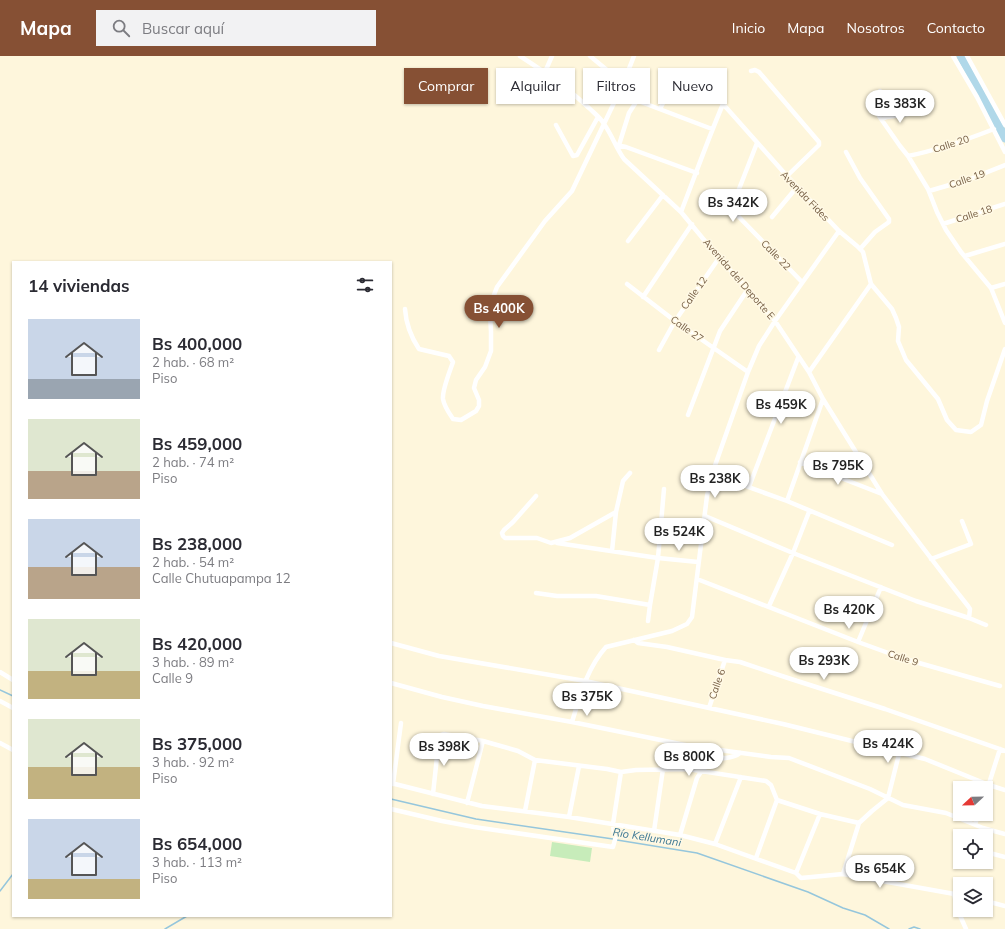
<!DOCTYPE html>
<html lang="es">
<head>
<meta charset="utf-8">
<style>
	body { margin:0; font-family:Mulish,sans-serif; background:#f2f2f3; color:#2b2b33; height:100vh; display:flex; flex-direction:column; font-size:15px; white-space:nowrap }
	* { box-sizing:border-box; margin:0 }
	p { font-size:13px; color:#7c7c81 }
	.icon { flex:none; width:22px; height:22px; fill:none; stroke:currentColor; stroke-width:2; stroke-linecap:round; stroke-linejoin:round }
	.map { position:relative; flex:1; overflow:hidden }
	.details { position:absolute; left:12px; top:205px; width:380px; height:656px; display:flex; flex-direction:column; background:#fff; border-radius:0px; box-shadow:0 1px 3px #0004 }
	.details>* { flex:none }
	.hud { position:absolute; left:404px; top:12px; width:380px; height:36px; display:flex; gap:8px }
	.needle { width:26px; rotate:248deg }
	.controls { position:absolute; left:953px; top:725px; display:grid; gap:8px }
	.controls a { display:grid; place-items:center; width:40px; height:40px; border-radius:0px; background:#fff; box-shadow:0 1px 3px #0004; font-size:20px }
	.price { position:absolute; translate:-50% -34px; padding:0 9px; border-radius:14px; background:#fff; color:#222; font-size:13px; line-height:26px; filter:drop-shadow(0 1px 2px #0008) }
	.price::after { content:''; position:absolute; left:50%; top:24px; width:12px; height:9px; margin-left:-6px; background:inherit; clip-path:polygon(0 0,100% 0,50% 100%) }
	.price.on { background:#865034; color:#fff }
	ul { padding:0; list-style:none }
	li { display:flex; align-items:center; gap:12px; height:100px; padding:0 16px }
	li span { display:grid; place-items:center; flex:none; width:112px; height:80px; border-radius:0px; color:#555 }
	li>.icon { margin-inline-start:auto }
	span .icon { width:48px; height:48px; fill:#fffc; stroke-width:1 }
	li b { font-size:17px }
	h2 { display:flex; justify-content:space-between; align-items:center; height:48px; padding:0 16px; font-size:17px }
	.pill { padding:0 14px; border-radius:0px; background:#fff; box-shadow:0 1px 3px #0004; font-size:14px; line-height:36px }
	.pill.on { background:#865034; color:#fff }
	header { display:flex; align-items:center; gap:24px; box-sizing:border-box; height:56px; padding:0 20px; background:#865034; color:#fff }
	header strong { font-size:19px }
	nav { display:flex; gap:22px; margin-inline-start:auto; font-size:14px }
	.search { width:280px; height:36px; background:#f2f2f3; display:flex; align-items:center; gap:10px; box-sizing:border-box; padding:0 14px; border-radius:0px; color:#7c7c81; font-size:15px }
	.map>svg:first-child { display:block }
</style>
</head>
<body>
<header>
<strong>Mapa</strong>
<div class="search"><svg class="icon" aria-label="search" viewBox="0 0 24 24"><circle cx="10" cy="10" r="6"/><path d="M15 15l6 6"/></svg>Buscar aquí</div>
<nav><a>Inicio</a><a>Mapa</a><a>Nosotros</a><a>Contacto</a></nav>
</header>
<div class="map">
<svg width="1005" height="873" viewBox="0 0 1005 873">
	<rect width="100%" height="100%" fill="#fef6dc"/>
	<path fill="#c7ecba" d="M552,786L592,792L590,806L550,800Z"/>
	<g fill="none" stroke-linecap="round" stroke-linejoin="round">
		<path stroke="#95c6dc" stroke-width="1.5" d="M0,634L13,640
			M391,743L476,763L613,783
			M617,784L697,797L808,836L843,852L865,859L889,873
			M0,835L13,818
			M165,873L187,860
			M909,873L914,871L920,873"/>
		<path stroke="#b0d8e9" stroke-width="9" d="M961,0L1005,82"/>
		<path stroke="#fff" stroke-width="4.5" d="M520,0C545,16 568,32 589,52C594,57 601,62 604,68C612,79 616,92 624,103L681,156L719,202L748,233L775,265L809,316L823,343L882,438L946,522L968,550L970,553L969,562
			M590,0L619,24L641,46L712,73
			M953,0L977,41L1005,96
			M967,0L1005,69
			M751,15L755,14L759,16L819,86V89L787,120
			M545,16L552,0
			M880,35L877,52L879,60L900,90L908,100L928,133L937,156L946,174L961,196L991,232L1005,267
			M660,53L678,17L683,15L691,18L723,48L787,120L839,175L857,190L863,196L871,228L809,316
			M882,63L887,61L915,57
			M556,69L573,100L577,99L598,61
			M757,87L732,151L737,159L802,226
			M616,89L626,91L697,117
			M619,89L629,57L638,43
			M846,96L860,122L889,163V166L875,176L860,193
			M908,100C938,94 966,84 994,73
			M929,135L970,123L1005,109
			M681,156C695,120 708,83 723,48
			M772,161L797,131
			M943,168L1005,148
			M628,185L663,139
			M965,200L1005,188
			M627,228L675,265L748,316
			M871,228L892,253L896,262L899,271L898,285L906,304L938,343L947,364L956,374L971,376L981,369L987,345L1005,293
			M991,232L1005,228
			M643,241L692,168
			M405,253C406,268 411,281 419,293L449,300L453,306C450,315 442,334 443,343C444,350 449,357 453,363L461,364L476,355L479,350V344L474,332L476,324L485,311L491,295V276L490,257L492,244L497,231L545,165L572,135L623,28L634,0
			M659,294L675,265L719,202
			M688,359L720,275L748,233
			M800,406L882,438
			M712,418L787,445L892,489
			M749,431L798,302
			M536,440L513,466L504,474L502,477L503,480L505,482H537L551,487L570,482L616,456L623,425L630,417
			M787,445L823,343
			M705,460L793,497L916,545L969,562L986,569
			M557,487L658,502L698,506
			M612,495L616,456
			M931,503L971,488L962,465
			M697,523L858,586L905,603L1000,630
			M536,537L557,540H596L650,549
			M769,550L793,497L809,456
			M648,565L650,549L658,502L664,433
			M634,584L638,587L667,591L725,604L740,606L791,623L885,653L1005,695
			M858,586L881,531
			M391,587L439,600L585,625L783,668L925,703L989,729L1005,734
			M0,616L13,624
			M391,627L442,641L483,650L572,666L690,690L771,701L789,702L870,733L903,749L946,757L983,772L1005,778
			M0,645L13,652
			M709,652L725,604
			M572,666C580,640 587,612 606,591L672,575L687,568L692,561L707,440L712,418L748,316L759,290L775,265L839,175
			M0,687L13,694
			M391,727L482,750L569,761L680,779L715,788L796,817L801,822L843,818L960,839
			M393,728L401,667
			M986,737L1000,693
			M433,738L439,682L441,679L444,678L483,685L518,695L535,704L607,713L621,716L636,714L688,713L766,725L771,729L777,744L820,758L859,767
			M467,747L483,685
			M391,753L442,765L474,771L613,791L616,780L614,777L613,768L621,716
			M525,755L535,704
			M569,761L579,710
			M975,768L979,758
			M654,775L663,713
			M680,779L697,722C701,715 710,705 718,703C726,701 733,703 740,697
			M982,780L983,772
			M715,788L741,721
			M986,796L1005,801
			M756,802L777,744
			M796,817L820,758
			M843,818L859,767L872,755L888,742L899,698L906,679
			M954,838L958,855L966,873
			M986,845L1005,850"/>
	</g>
	<g text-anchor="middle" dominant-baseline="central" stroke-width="3" stroke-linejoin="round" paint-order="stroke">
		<g font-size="10" fill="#755d43" stroke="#fff9e5">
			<text transform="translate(951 88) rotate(-18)">Calle 20</text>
			<text transform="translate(967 123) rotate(-19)">Calle 19</text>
			<text transform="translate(805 140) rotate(46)">Avenida Fides</text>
			<text transform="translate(974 158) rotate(-18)">Calle 18</text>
			<text transform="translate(776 199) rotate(46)">Calle 22</text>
			<text transform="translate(739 223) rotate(49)">Avenida del Deporte E</text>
			<text transform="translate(694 237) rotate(-55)">Calle 12</text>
			<text transform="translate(687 273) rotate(35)">Calle 27</text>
			<text transform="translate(903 602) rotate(18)">Calle 9</text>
			<text transform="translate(717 628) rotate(-71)">Calle 6</text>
		</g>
		<g font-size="11" font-style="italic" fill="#3e7893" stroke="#fff9e5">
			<text transform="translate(647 781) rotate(9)">Río Kellumani</text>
		</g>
	</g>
</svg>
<div class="controls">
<a><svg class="needle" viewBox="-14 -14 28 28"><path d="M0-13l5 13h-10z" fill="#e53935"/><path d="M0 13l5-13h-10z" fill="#7c7c81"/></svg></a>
<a><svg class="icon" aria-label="locate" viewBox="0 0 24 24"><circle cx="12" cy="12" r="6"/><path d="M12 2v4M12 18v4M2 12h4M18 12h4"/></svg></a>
<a><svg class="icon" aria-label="layers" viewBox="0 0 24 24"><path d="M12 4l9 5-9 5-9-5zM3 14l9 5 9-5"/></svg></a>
</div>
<b class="price" style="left:900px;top:68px">Bs 383K</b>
<b class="price" style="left:733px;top:167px">Bs 342K</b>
<b class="price on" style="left:499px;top:273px">Bs 400K</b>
<b class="price" style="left:781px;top:369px">Bs 459K</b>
<b class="price" style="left:838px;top:430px">Bs 795K</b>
<b class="price" style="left:715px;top:443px">Bs 238K</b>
<b class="price" style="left:679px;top:496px">Bs 524K</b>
<b class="price" style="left:849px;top:574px">Bs 420K</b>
<b class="price" style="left:824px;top:625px">Bs 293K</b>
<b class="price" style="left:587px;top:661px">Bs 375K</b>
<b class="price" style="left:888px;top:708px">Bs 424K</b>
<b class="price" style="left:444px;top:711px">Bs 398K</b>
<b class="price" style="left:689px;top:721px">Bs 800K</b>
<b class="price" style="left:880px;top:833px">Bs 654K</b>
<div class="hud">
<a class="pill on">Comprar</a>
<a class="pill">Alquilar</a>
<a class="pill">Filtros</a>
<a class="pill">Nuevo</a>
</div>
<section class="details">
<h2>14 viviendas<svg class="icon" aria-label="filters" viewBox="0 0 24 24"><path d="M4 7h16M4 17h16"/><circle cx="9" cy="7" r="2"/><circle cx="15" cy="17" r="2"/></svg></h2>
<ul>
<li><span style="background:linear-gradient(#c9d6e8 75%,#9aa5b1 0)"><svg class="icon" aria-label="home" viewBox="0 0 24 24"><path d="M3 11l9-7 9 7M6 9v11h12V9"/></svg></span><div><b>Bs 400,000</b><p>2 hab. · 68 m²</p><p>Piso</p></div></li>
<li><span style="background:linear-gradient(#dfe7d0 65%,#b9a48a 0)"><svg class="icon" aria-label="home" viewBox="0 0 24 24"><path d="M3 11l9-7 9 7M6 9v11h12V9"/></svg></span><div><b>Bs 459,000</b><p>2 hab. · 74 m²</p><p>Piso</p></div></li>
<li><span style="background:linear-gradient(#c9d6e8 60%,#b9a48a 0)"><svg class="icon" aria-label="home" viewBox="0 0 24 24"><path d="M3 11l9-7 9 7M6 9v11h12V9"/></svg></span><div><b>Bs 238,000</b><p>2 hab. · 54 m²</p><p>Calle Chutuapampa 12</p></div></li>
<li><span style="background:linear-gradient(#dfe7d0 65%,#c2b280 0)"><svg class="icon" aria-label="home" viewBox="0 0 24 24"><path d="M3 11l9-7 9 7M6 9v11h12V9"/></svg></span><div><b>Bs 420,000</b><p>3 hab. · 89 m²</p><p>Calle 9</p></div></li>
<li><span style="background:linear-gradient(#dfe7d0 60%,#c2b280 0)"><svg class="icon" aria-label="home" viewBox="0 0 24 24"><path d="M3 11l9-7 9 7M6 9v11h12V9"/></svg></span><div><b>Bs 375,000</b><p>3 hab. · 92 m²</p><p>Piso</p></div></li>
<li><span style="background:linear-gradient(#c9d6e8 75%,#c2b280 0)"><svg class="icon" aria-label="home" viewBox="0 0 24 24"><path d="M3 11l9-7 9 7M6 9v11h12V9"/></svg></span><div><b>Bs 654,000</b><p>3 hab. · 113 m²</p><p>Piso</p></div></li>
</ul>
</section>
</div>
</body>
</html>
